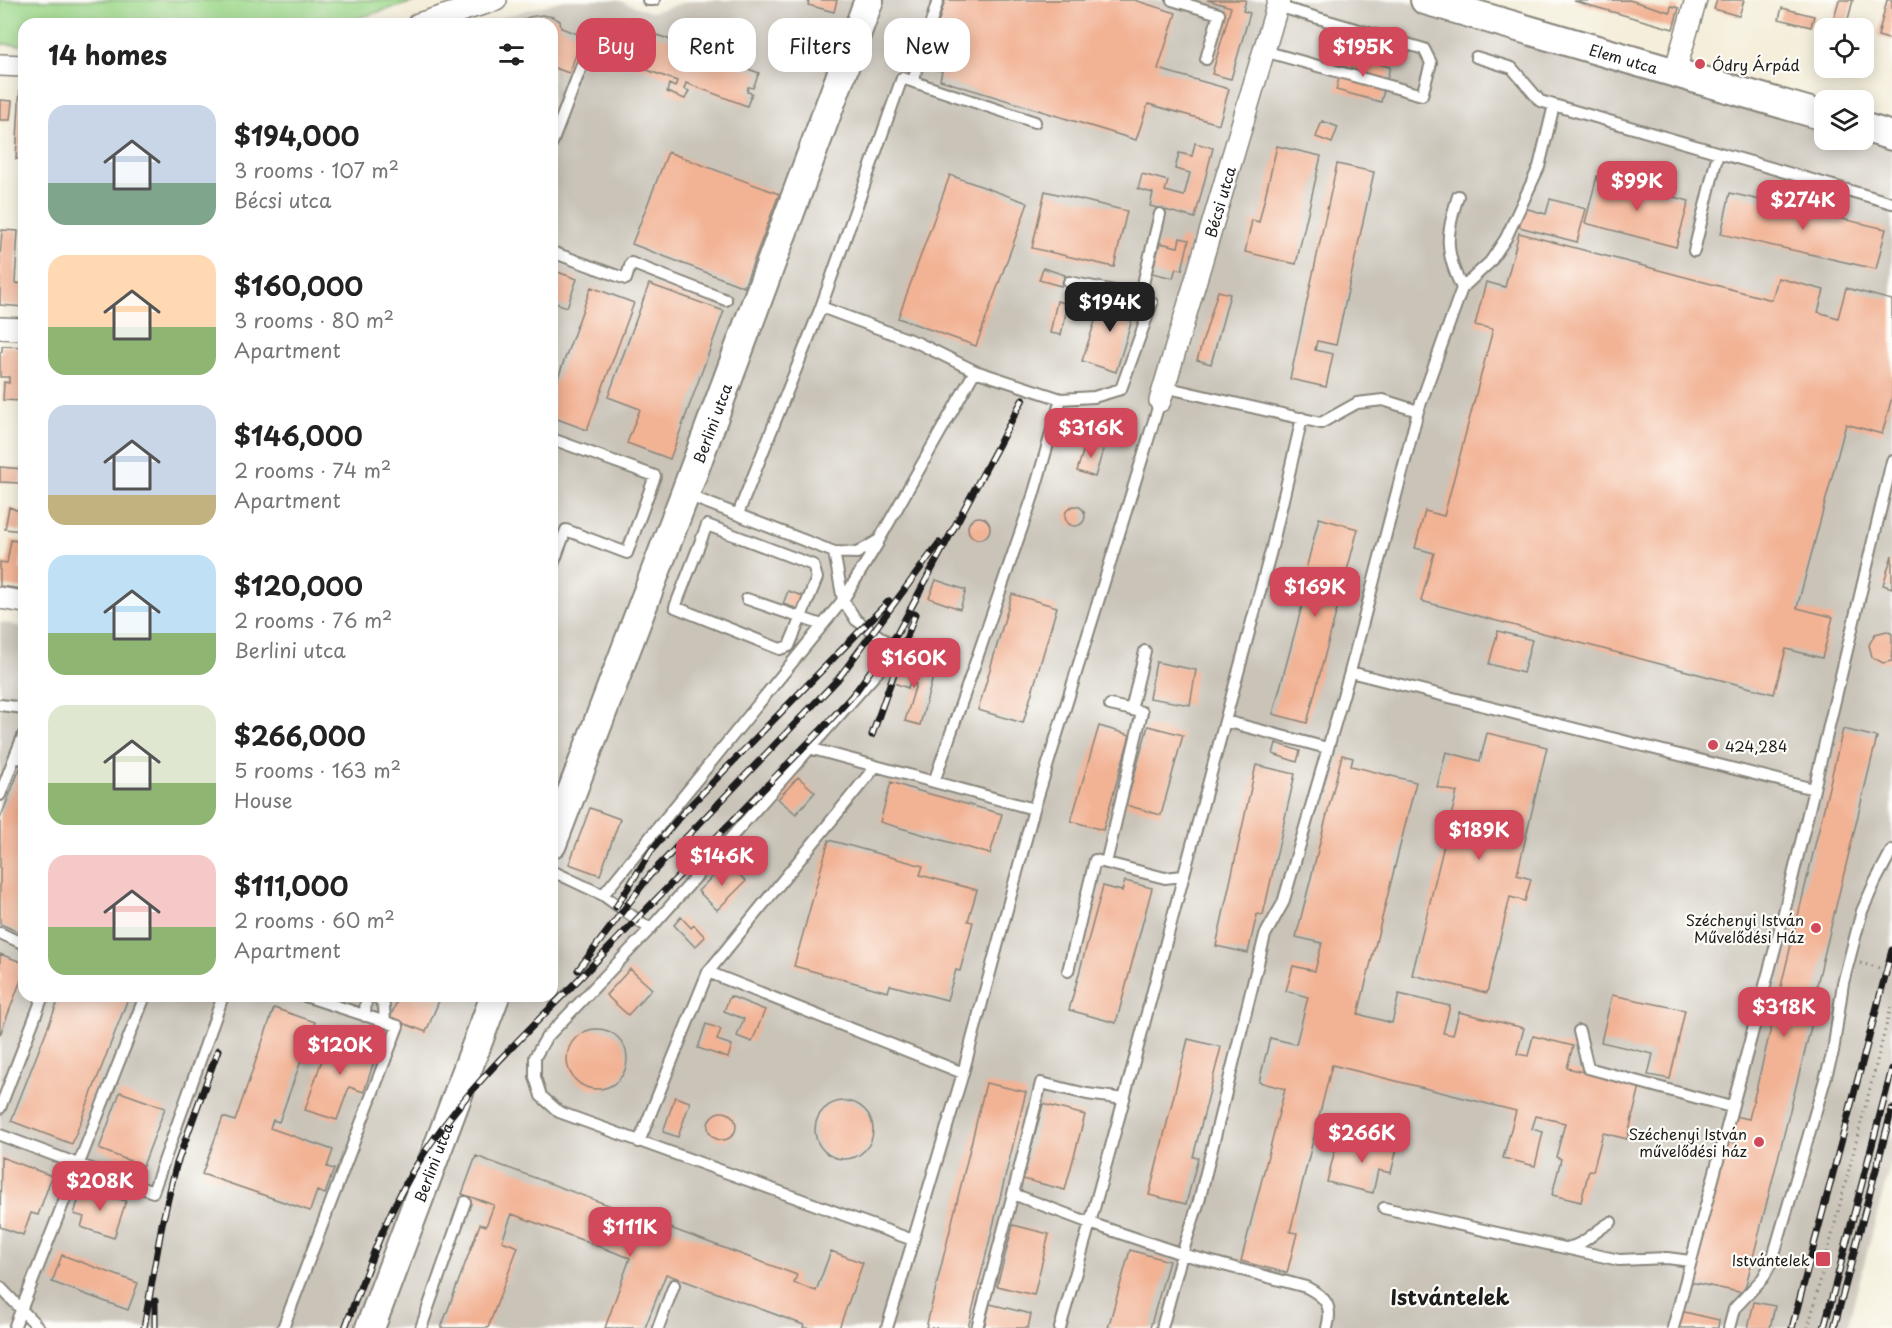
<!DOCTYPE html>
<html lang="en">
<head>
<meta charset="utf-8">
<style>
	body { margin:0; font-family:"Playpen Sans",sans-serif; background:#f6f6f6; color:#222; height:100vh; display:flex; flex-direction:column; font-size:22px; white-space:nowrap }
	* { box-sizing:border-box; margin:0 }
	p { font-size:20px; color:#767676 }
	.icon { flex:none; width:33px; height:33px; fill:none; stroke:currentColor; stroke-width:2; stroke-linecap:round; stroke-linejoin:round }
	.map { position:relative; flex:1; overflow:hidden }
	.side { position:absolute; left:18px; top:18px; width:540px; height:984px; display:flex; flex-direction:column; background:#fff; border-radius:18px; box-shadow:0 3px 15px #0003 }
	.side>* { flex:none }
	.hud { position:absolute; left:576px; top:18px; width:570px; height:54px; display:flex; gap:12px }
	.buttons { position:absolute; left:1814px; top:18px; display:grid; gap:12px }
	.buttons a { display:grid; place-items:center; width:60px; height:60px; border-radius:12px; background:#fff; box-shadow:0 3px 15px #0003; font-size:30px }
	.price { position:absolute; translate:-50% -51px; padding:0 14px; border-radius:12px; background:#d1495b; color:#fff; font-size:20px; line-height:39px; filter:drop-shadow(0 2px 3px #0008) }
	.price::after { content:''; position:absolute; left:50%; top:36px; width:18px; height:14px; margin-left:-9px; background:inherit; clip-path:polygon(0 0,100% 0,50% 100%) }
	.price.on { background:#222; color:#fff }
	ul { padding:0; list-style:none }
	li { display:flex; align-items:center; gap:18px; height:150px; padding:0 30px }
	li span { display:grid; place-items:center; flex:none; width:168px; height:120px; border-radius:18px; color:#555 }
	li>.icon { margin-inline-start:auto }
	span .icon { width:72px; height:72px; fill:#fffc; stroke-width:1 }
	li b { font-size:26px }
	h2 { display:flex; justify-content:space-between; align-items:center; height:72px; padding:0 30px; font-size:26px }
	.chip { padding:0 21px; border-radius:18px; background:#fff; box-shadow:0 3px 15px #0003; font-size:21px; line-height:54px }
	.chip.on { background:#d1495b; color:#fff }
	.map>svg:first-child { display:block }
</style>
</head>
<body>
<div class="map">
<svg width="1892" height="1328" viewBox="0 0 1892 1328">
	<rect width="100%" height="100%" fill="#fdfcf7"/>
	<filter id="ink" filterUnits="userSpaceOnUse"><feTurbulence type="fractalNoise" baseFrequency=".0167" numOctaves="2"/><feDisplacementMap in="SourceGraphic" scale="12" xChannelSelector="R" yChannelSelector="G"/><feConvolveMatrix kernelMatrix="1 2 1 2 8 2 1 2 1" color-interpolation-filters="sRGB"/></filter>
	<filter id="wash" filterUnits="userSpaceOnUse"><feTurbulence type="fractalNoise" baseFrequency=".008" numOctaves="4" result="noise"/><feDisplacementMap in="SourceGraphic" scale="24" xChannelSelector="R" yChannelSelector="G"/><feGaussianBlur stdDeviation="1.35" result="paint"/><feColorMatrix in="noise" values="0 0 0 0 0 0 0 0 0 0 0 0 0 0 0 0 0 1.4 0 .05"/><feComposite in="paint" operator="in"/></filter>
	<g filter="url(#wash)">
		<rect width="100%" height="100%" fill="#f4eeda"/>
		<path fill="#c9c3b8" d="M564,0H617L651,12L694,0H1404L1824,126V140H1863L1892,147V1159L1847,1328H0V622L24,627V996H552V24H477Z"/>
		<path fill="#9ed88b" stroke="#5d7a54" stroke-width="1.5" d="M0,0H420L337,24H24V45L0,44Z"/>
		<g id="blocks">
			<path fill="#f2b294" d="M809,0H837L834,12L808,5Z
				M945,0H1134L1176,13L1158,69L1229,89L1219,124L1148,104L1136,140L940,80L942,71L932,68L938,48L931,46Z
				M1207,0H1246L1243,11L1250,13L1231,79L1212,74L1231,7Z
				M1629,0L1670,12L1671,6L1679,8L1673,29L1574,1Z
				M1717,0H1744L1739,16L1714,9Z
				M1839,0H1853L1846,27L1832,24Z
				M1887,0H1892V40L1878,36Z
				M1782,8L1814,16L1811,27L1779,19Z
				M542,15L553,17L560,21L561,28L583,36L569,73L552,67V24H514L529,17Z
				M633,26L759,73L753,88L748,87L747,92L752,93L747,106L686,83L684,89L689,91L685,99L667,92L669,84L675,87L677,81L620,60L622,57L613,37L624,33L627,42Z
				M1345,55L1390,67L1381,102L1336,90Z
				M20,85L24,86V159H16Z
				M0,100L12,101L10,120H0Z
				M1322,121L1338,127L1332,143L1316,137Z
				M1195,143L1213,148L1195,218L1150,206L1153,193L1138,189L1142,174L1168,181L1165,191L1184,196L1190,173L1175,169L1179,153L1192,156Z
				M1277,146L1321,156L1296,264L1245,252L1252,220L1259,222Z
				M668,152L779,194L744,287L632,244Z
				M1337,164L1374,172L1336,345L1317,341L1315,350L1333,354L1326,387L1290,379Z
				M950,175L1028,203L976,346L898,318Z
				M1597,176L1689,201L1676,247L1585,223Z
				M1045,191L1127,211L1114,267L1032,248Z
				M1730,193L1886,229L1876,269L1721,234Z
				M1550,199L1586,209L1577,242L1519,227L1524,208L1546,214Z
				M2,230L18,231L15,283L24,284V307L0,305V257Z
				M1519,233L1772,300L1778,278L1824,290L1818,312L1838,318L1846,288L1892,300V397L1882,434L1846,424L1797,608L1833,617L1822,658L1786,649L1774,694L1421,601L1434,553L1415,548L1425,511L1444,516L1493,329L1475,325L1486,282L1505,287Z
				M1180,238L1189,240L1182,270L1176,268L1173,278L1152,273L1160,243L1178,247Z
				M1043,268L1065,275L1061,286L1039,280Z
				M552,270L577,279L567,307L555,303L552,310Z
				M649,284L724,311L670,459L627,443L640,409L608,397Z
				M591,287L634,303L587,430L552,417L554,390H552V382L556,383Z
				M1218,291L1230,294L1211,364L1197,360Z
				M1104,294L1137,304L1116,372L1082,361Z
				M1057,301L1068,304L1061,335L1050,333Z
				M2,346L24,347V391L22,401L3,400L4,382L9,383V377H0V352H2Z
				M1086,442L1104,447L1095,477L1077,471Z
				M0,467L23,469L20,483L0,482Z
				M1065 516a10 10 0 1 1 20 0a10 10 0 1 1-20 0Z
				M9,507L24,513L21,531L5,529Z
				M968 528a11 11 0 1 1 22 0a11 11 0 1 1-22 0Z
				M1319,518L1358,529L1307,723L1273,714L1303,602L1298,601Z
				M11,540L24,542L20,569L24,570V589L0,586V562L7,563Z
				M1892,555V588L1883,585Z
				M936,580L966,590L960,609L929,598Z
				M788,591L806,597L802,610L783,604Z
				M1012,594L1057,607L1023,723L978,710Z
				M1498,631L1532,640L1523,673L1489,664Z
				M1887,631L1892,634V661L1883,663L1872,657L1869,645L1875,634Z
				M903,657L917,662L913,672L933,677L920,725L905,721L916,684L910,682L908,688L894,683Z
				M1156,662L1196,670L1190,705L1149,698Z
				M1099,726L1130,735L1103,830L1071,821Z
				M1148,726L1183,735L1161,815L1126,805Z
				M1843,729L1877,737L1815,993L1820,994L1828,1007L1814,1015L1744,1293L1690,1282L1727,1141L1736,1143L1737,1135L1729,1133L1734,1116L1749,1119Z
				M1487,733L1547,747L1517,875L1531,879L1525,901L1510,897L1487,993L1412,975L1457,792L1437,787L1446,752L1480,761Z
				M1276,743L1300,751L1297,762L1273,754Z
				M1342,755L1353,758L1351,766L1416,782L1358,1014L1392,1023L1399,994L1450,1006L1443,1033L1453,1035L1459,1012L1524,1028L1517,1054L1528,1056L1533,1036L1573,1046L1567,1068L1640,1086L1627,1139L1603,1133L1593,1171L1589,1170L1581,1202L1552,1195L1561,1159L1556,1157L1565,1123L1536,1116L1532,1129L1543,1132L1535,1166L1503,1158L1516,1111L1332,1065L1290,1232L1297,1233L1287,1273L1241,1261L1285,1089L1259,1082L1270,1038L1296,1044L1308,997L1286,991L1293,966L1315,971L1322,943L1296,937Z
				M1256,765L1295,774L1263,915L1257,914L1248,953L1216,946Z
				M20,768L24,770V934L0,924V819Z
				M798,777L815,792L796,814L778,799Z
				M891,782L912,789L1002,814L990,854L880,822Z
				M590,808L620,819L600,875L569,864Z
				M829,840L923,866L920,875L977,890L968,921L973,922L960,971L956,970L947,1000L890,985L888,992L794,966Z
				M757,851L764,857L748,875L741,868Z
				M728,864L746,881L717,910L698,891L717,872L719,874Z
				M1125,881L1152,888L1116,1023L1069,1010L1103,886L1122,891Z
				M681,917L691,928L694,925L705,937L695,947L674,925Z
				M0,954L24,963V972L0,1035Z
				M630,969L652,989L628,1015L606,995Z
				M1612,995L1685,1010L1670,1079L1648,1075L1653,1054L1601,1042Z
				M60,996H129L72,1144L11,1121Z
				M399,996H441L426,1032L390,1018Z
				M730,996L765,1010L752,1042L737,1036L744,1019L724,1011Z
				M274,1008L315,1022L279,1122L273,1120L270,1128L333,1150L327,1167L334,1169L325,1194L317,1191L310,1211L202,1174L223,1117L235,1121Z
				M706,1024L721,1029L717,1040L732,1045L728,1058L698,1048Z
				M567 1059a30 30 0 1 1 60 0a30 30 0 1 1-60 0Z
				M330,1036L377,1052L364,1092L349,1087L337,1120L305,1110Z
				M1188,1039L1221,1047L1193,1157L1198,1158L1186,1204L1149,1195Z
				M986,1083L1026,1092L968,1328H926Z
				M120,1092L165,1108L143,1166L99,1149Z
				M675,1097L690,1102L678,1137L663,1132Z
				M815 1130a29 29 0 1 1 58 0a29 29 0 1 1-58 0Z
				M1043,1104L1085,1115L1065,1190L1023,1179Z
				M708 1126a14 14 0 1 1 28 0a14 14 0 1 1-28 0Z
				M1382,1136L1399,1140L1391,1173L1378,1170L1373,1193L1327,1182L1337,1141L1379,1150Z
				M476,1156L797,1275L794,1283L816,1291L831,1251L863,1263L839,1328H803L804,1325L666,1274L645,1328H605L630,1258L512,1214L502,1241L518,1247L488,1328H441L480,1224L486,1226L494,1205L462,1194Z
				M1,1157L52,1176L38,1215L31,1213L23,1235L0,1227Z
				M82,1188L126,1201L114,1238L81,1227L84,1217L74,1214Z
				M1013,1225L1049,1234L1034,1295L997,1286Z
				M1130,1250L1169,1261L1150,1328H1108Z
				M62,1255L138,1283L128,1310L52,1282Z
				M1754,1302L1775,1306L1770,1328H1748Z
				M990,1304L1031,1314L1028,1328H984Z
				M1680,1311L1719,1320L1718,1328H1676Z"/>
		</g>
	</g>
	<g filter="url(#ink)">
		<use href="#blocks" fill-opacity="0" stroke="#88857b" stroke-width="1.5"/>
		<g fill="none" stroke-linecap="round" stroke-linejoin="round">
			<defs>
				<path id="lane" d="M648,0H654
					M1172,0L1219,14L1206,59
					M1264,51L1422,95L1431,63L1424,49L1277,6
					M1476,57L1512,68L1540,101L1892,203
					M913,81L938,0
					M552,143L588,49
					M1694,251L1718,153
					M552,252L626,279L631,263L726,300
					M1462,288L1490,262L1506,238L1539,167L1554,105
					M1140,296L1160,214
					M821,307L902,78L1035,122
					M975,371L1061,399L1094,397L1121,389L1152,303L1140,296L1069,282
					M1164,387L1321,423L1357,403L1383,400L1418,411L1350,672
					M1418,411L1462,288C1444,251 1446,234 1458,196
					M1302,418L1272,547L1225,721L1327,748
					M552,439L655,476L627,553L566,530L552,567
					M687,495L834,552L843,600
					M738,514L821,307L918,343L975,371L879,540L857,553L834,552
					M707,525L813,565L817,578L789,646L780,649L675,607Z
					M747,599L822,625
					M843,600L878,543
					M0,705L24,708
					M1131,710L1145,651
					M809,748L1034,809L963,1073
					M15,756L24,734
					M934,782L1033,496L1061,399
					M0,795L15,756L24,760
					M1034,809L1160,401
					M1106,863L1142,712L1110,705
					M552,871L603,895L843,600L856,620L896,648L920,657
					M603,895L650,929L881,668L896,648
					M650,929L546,1038L535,1057V1077L541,1096L559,1112L913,1240
					M0,933L24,944
					M1068,971L1095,860L1165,878L1182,876
					M708,972L875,767
					M377,996L384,1006L385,1022
					M365,1016L366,996
					M1579,1031L1588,1068L1731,1107
					M1124,1099L1090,1223L1013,1194L1041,1083L1087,1094L1124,1099L1225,721
					M0,1108L43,996
					M0,1135L153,1192L223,996
					M639,1142L708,972L963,1073L887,1328
					M1384,1208L1619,1260L1667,1258L1690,1261
					M1567,1248C1586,1244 1593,1232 1611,1222
					M0,1287L39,1328
					M14,1328L145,996
					M283,1328L398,1026L305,996
					M421,1328L465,1202
					M658,1328L674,1285
					M977,1328L1013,1194
					M1060,1328L1090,1223L1182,1254L1162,1328
					M1327,1328C1333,1306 1326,1297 1306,1287L1182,1254L1199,1201L1265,935L1283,903L1350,672L1814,789L1892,461
					M1673,1328L1778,937L1814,789
					M1729,1328L1734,1309L1763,1278L1772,1261L1833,1052L1843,983L1862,911L1875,882L1892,850"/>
				<g id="street">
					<path d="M418,24L496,0"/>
					<path d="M0,65L24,66"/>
					<path d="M1675,71L1696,0"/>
					<path d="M0,328L24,329"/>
					<path id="s1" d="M1160,401L1279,0"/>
					<path d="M0,598L24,602"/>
				</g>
				<g id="secondary">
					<path id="s2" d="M1425,0L1824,116"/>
					<path d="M1863,127L1892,136"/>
					<path id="s3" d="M552,844L685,494L869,0"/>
					<path id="s4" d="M370,1328L495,996"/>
				</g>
			</defs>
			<use href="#lane" stroke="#88857b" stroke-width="14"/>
			<use href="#street" stroke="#88857b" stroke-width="24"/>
			<use href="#secondary" stroke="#88857b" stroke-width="32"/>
			<path stroke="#88857b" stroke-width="3" stroke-dasharray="1.5 4.5" stroke-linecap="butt" d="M1808,1328L1892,1003"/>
			<use href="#lane" stroke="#fff" stroke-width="10"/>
			<use href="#street" stroke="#fff" stroke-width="21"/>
			<use href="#secondary" stroke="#fff" stroke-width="28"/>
			<defs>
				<path id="rail" d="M872,735L915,614
					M616,907L651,851L682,814L889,601
					M578,970L650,875L838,679L939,543
					M144,1328L162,1224L176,1166L218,1050
					M155,1328V1301
					M345,1328C367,1270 387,1211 421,1158C464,1091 524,1035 580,978C660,895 741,812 821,730L854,694L897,634L1023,399
					M1792,1328L1892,950
					M1824,1328L1892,1069
					M1834,1328L1892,1109"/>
			</defs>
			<use href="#rail" stroke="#1c1c1c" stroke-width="7"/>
			<use href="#rail" stroke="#fdfcf7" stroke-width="4.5" stroke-dasharray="14" stroke-linecap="butt"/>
			<path stroke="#88857b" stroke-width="3" stroke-dasharray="1.5 4.5" stroke-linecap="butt" d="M1860,963L1892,971"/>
		</g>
	</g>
	<g fill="#d1495b" stroke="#fdfcf7" stroke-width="2">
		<circle cx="1700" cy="64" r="6"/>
		<circle cx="1713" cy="745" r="6"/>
		<circle cx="1816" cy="928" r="6"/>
		<circle cx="1759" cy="1142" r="6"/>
		<rect x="1815" y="1251" width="16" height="16" rx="3"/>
	</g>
	<g text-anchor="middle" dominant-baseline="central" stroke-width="4.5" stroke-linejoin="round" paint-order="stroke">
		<g font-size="15" fill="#1c1c1c" stroke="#fdfcf7">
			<text stroke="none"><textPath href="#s2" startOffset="207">Elem utca</textPath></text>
			<text stroke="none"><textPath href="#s1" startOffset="208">Bécsi utca</textPath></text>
			<text stroke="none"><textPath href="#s3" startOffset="450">Berlini utca</textPath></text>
			<text stroke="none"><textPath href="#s4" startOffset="177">Berlini utca</textPath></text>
		</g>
		<g font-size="15" fill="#1c1c1c" stroke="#fdfcf7" text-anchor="end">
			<text x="1712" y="64" text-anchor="start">Ódry Árpád</text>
			<text x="1725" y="745" text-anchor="start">424,284</text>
			<text x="1804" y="919">Széchenyi István<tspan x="1804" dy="17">Művelődési Ház</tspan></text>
			<text x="1747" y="1133">Széchenyi István<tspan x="1747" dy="17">művelődési ház</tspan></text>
			<text x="1810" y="1259">Istvántelek</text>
		</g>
		<g font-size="21" font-weight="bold" fill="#1c1c1c" stroke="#fdfcf7">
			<text x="1450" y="1296">Istvántelek</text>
		</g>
	</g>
</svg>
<div class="buttons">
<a><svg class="icon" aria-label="locate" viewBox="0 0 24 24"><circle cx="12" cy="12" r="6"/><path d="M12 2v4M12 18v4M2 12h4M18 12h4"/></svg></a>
<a><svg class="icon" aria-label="layers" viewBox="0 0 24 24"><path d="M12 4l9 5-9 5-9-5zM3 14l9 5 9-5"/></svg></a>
</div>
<b class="price" style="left:1363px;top:78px">$195K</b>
<b class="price" style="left:1637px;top:212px">$99K</b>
<b class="price" style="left:1803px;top:231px">$274K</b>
<b class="price on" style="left:1110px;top:333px">$194K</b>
<b class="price" style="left:1091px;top:459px">$316K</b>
<b class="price" style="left:1315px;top:618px">$169K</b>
<b class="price" style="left:914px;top:689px">$160K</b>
<b class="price" style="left:1479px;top:861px">$189K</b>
<b class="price" style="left:722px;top:887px">$146K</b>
<b class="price" style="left:1784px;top:1038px">$318K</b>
<b class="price" style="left:340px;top:1076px">$120K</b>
<b class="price" style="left:1362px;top:1164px">$266K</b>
<b class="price" style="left:100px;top:1212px">$208K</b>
<b class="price" style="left:630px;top:1258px">$111K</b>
<div class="hud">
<a class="chip on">Buy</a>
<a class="chip">Rent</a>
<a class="chip">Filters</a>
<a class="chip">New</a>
</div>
<section class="side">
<h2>14 homes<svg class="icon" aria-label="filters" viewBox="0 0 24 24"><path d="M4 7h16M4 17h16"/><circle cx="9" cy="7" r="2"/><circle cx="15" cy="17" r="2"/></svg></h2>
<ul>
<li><span style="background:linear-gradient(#c9d6e8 65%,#7fa58c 0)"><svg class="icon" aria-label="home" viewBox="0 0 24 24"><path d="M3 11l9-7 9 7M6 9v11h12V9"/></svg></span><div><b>$194,000</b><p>3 rooms · 107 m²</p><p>Bécsi utca</p></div></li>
<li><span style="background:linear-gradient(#ffd9b3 60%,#8fb573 0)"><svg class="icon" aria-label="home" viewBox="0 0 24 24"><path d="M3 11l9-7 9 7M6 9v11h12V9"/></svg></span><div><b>$160,000</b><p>3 rooms · 80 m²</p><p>Apartment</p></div></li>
<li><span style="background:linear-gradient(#c9d6e8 75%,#c2b280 0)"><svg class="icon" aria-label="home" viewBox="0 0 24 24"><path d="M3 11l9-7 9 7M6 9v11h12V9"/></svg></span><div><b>$146,000</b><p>2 rooms · 74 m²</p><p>Apartment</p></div></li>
<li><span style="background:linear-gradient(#bfe0f5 65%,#8fb573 0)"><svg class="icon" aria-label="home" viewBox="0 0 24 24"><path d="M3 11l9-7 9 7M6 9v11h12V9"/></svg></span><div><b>$120,000</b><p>2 rooms · 76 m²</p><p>Berlini utca</p></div></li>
<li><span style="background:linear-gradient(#dfe7d0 65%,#8fb573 0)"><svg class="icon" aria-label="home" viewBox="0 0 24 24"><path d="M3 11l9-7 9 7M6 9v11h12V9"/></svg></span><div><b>$266,000</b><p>5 rooms · 163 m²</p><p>House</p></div></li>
<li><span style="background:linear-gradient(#f6c9c9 60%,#8fb573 0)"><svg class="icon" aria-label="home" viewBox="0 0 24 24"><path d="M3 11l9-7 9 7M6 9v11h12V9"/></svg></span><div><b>$111,000</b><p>2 rooms · 60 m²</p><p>Apartment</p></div></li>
</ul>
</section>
</div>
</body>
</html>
